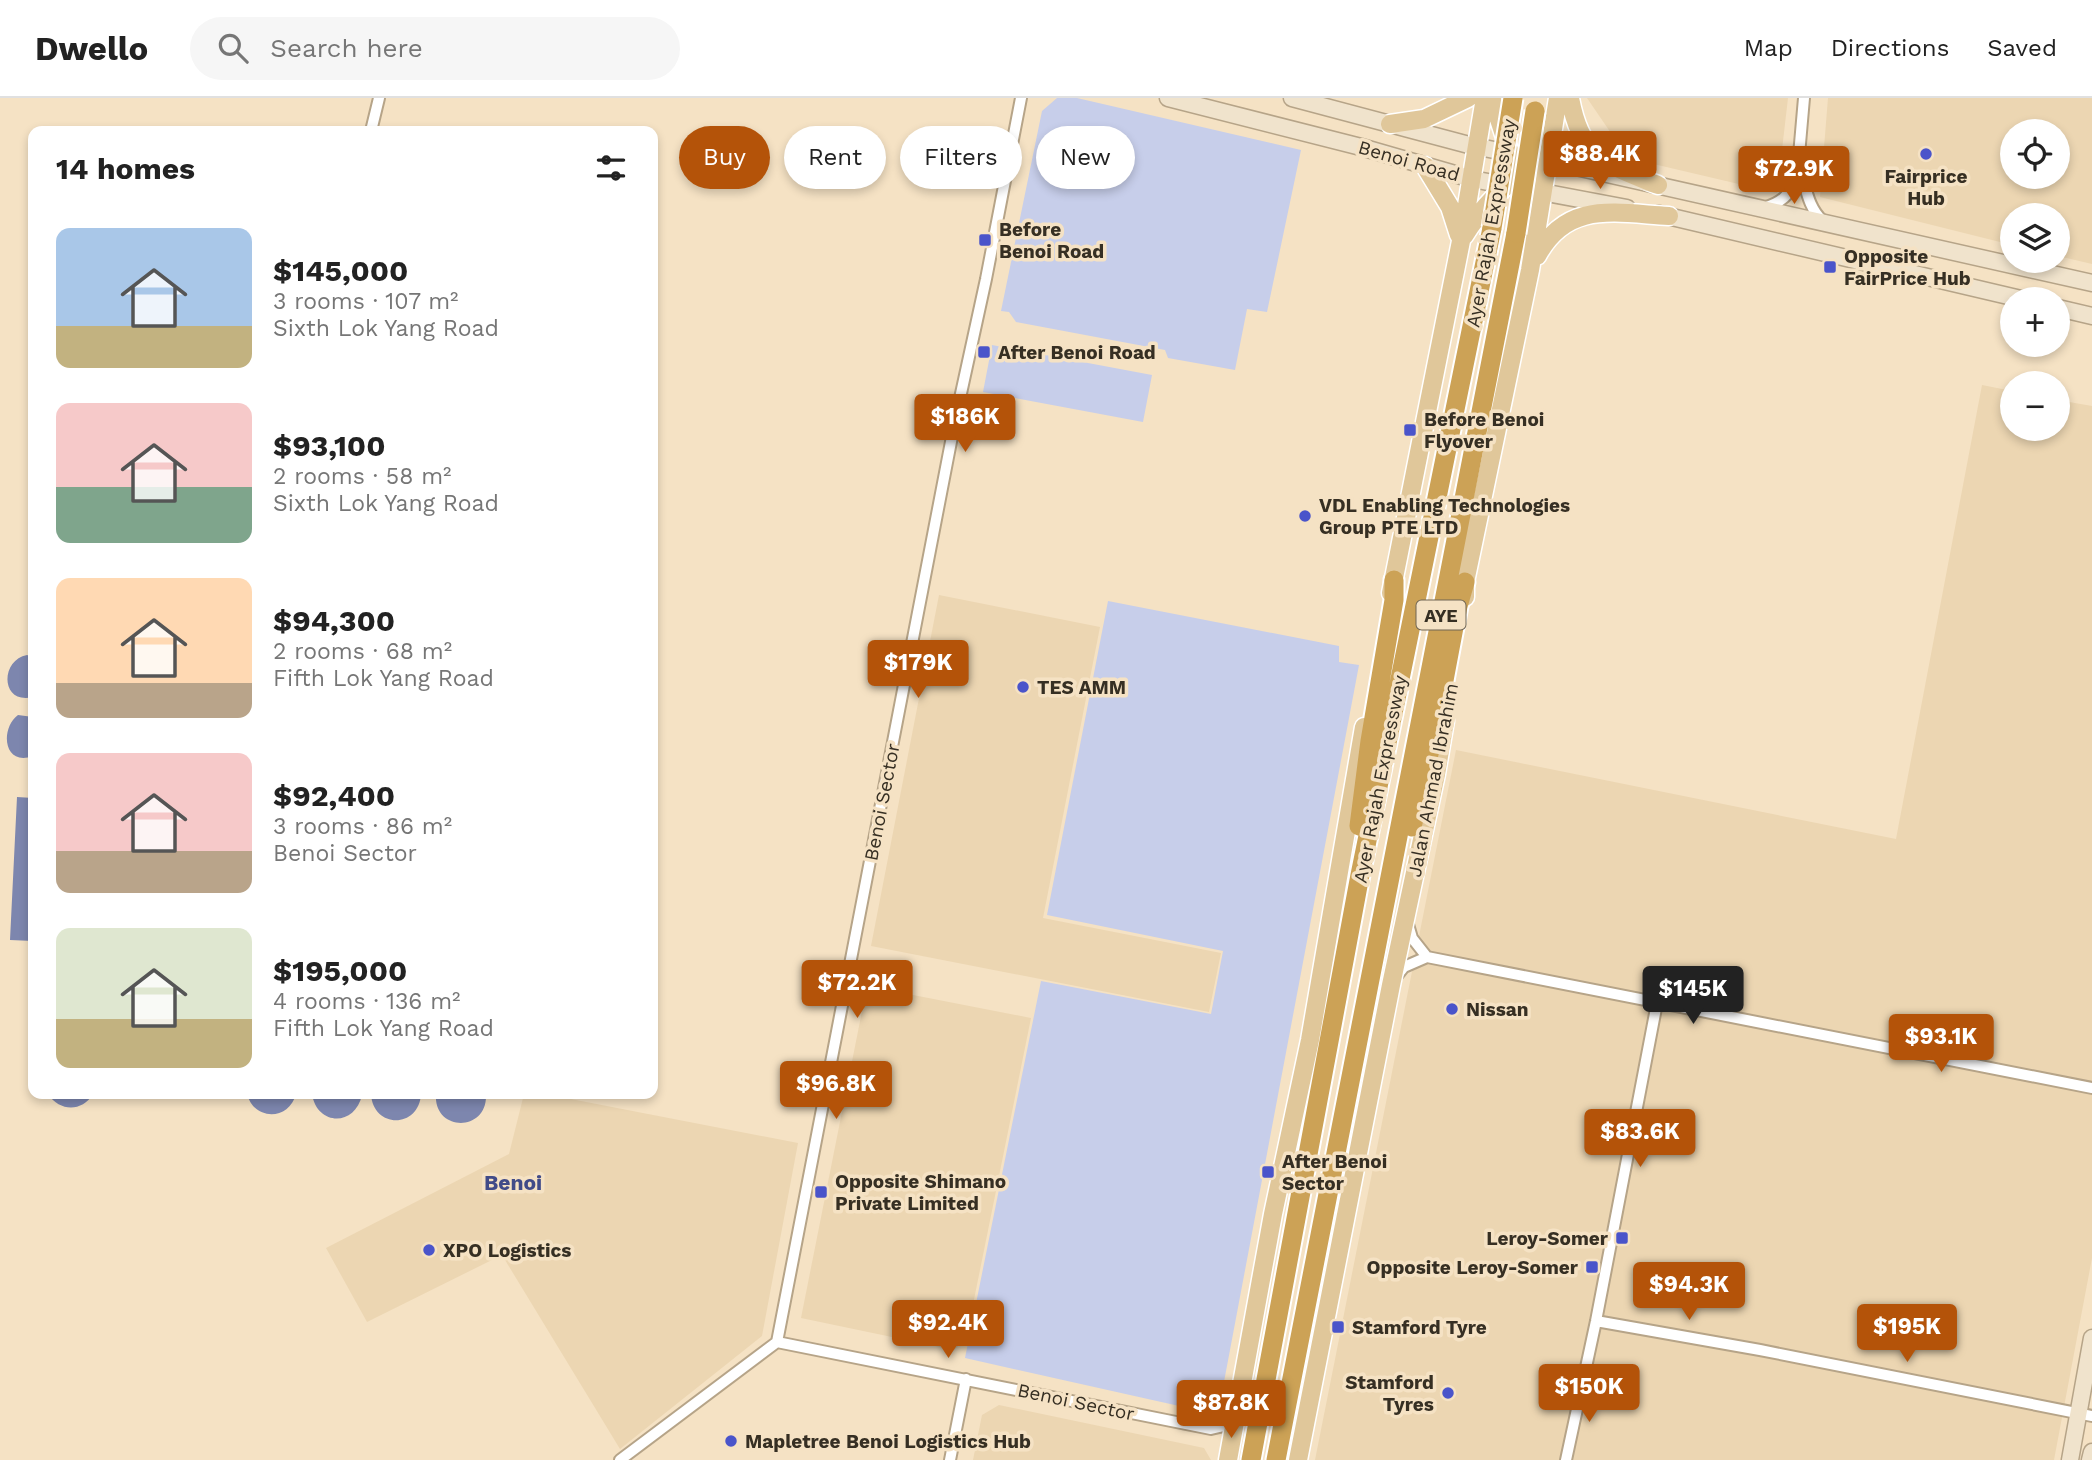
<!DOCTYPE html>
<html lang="en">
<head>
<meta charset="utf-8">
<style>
	body { margin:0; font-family:"Work Sans",sans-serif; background:#f6f6f6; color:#222; height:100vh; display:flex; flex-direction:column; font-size:26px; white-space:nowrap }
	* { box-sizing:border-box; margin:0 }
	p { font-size:23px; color:#767676 }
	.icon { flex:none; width:38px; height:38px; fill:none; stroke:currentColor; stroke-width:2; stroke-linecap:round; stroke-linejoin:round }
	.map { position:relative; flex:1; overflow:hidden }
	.drawer { position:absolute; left:28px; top:28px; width:630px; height:973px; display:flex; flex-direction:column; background:#fff; border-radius:14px; box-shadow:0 4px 10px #0003 }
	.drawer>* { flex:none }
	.banner { position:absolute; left:679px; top:28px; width:665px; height:63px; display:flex; gap:14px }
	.buttons { position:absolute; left:2000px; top:21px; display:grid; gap:14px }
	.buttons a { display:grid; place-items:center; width:70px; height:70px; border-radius:50%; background:#fff; box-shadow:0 4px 10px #0003; font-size:35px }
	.price { position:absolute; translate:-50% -60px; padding:0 16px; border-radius:7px; background:#b45309; color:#fff; font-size:23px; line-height:46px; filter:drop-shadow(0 2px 4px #0008) }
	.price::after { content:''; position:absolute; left:50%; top:42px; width:21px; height:16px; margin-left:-10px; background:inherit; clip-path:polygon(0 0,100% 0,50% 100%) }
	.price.active { background:#222; color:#fff }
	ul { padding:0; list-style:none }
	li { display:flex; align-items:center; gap:21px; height:175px; padding:0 28px }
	li span { display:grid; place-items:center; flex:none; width:196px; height:140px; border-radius:14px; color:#555 }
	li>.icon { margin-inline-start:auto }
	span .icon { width:84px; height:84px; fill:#fffc; stroke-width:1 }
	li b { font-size:30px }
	h2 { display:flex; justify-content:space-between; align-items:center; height:84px; padding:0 28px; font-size:30px }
	.pill { padding:0 24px; border-radius:32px; background:#fff; box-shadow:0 4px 10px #0003; font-size:24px; line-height:63px }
	.pill.active { background:#b45309; color:#fff }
	header { display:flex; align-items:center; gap:42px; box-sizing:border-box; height:98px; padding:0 35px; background:#fff; border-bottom:2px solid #e0e0e0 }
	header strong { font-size:33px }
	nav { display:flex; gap:38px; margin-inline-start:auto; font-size:24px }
	.search { width:490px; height:63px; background:#f6f6f6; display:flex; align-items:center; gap:18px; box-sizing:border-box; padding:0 24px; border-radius:38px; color:#767676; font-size:26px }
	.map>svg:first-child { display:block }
</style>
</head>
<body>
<header>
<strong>Dwello</strong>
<div class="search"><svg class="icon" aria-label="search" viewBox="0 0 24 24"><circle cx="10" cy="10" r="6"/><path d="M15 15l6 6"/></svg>Search here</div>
<nav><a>Map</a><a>Directions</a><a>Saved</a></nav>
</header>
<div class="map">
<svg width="2092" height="1362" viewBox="0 0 2092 1362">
	<rect width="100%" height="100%" fill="#f5e2c4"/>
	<path fill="#ecd6b2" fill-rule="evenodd" d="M1587,0H1788L1777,95L1628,60Z
		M1828,0H2092V166L2058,158V117H2012V147L1820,99ZM2058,33V79H2012V33Z
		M1982,287L2012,293V331H2058V302L2092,308V1160L2054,1362H1315L1456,652L1896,741Z
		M939,497L1100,529L1043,820L1221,855L1209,914L871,848Z
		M867,888L1031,920L966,1241L954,1252L801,1220Z
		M524,996H545L798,1045L762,1238L620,1351L502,1157L367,1224L326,1150L509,1056Z
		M999,1307L1204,1350L1211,1362H973L982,1317Z"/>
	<path fill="#c7ceea" d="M1057,0H1077L1301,52L1267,214L1247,211L1235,272L1168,260L1165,252L1016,224L1009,214L1001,213L1042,13Z
		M992,247L1152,277L1143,324L983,294Z
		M1108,503L1339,548V564L1359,567L1220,1305L1206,1314L965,1260L1041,883L1211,916L1223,853L1047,817Z"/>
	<path fill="#7d86ae" d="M27,557L33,559V599C0,607 0,562 27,557Z
		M18,617L33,619V658C3,669 0,630 18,617Z
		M17,699L33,700V843L10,842Z
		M48,996H93C82,1014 60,1014 48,996Z
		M247,996H296C289,1023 254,1023 247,996Z
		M312,996H362V997C355,1029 317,1028 312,996Z
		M371,996H421C419,1031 373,1031 371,996Z
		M436,996H486C488,1035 433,1034 436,996Z"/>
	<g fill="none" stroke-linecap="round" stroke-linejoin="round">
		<defs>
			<path id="street" d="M371,33L379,0
				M1799,68C1806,87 1807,109 1823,123
				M1763,110C1781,105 1790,97 1797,80L1804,0
				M1407,823L1412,840L1427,859
				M1396,879L1404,869L1427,859L2092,990
				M1596,1223L1760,1252L2092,1318
				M777,1244L1211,1331L1224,1328L1236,1319
				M620,1362L777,1244L955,323L986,181L1021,0
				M950,1362L966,1281
				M1566,1362L1596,1223L1657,905"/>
			<path id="secondary" d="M1168,0L1361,49L1472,81L1627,110
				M1292,0L1469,47L1514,56
				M1536,60L2092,185
				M1659,116L2021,201
				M2058,210L2092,218
				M2070,1362L2092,1240
				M2090,1362L2092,1354"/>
			<path id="primary" d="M1492,0L1510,55L1524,85
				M1570,0C1581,61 1606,66 1658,87
				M1390,26L1424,21L1468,0
				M1425,68L1450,109L1459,137
				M1464,138C1482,109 1503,86 1533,69
				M1537,158C1567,102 1615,115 1669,118
				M1391,495L1461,143L1485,0
				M1465,499V484L1530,172L1558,0
				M1228,1362L1273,1116L1310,942L1364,629
				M1298,1362L1391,887L1436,676L1445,623"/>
			<path id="highway" d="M1359,728L1370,643L1394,502V482
				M1412,729L1435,630L1458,508L1465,484
				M1251,1362L1360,777L1492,130
				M1276,1362L1516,135"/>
		</defs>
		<use href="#street" stroke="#b6a488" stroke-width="14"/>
		<use href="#secondary" stroke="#b6a488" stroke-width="19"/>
		<use href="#primary" stroke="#fff" stroke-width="21"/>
		<use href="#highway" stroke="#fff" stroke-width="23"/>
		<use href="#street" stroke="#fff" stroke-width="10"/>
		<use href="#secondary" stroke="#f0e3cc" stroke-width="16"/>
		<use href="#primary" stroke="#e0c79a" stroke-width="18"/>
		<use href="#highway" stroke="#cca256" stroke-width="19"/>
		<defs>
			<path id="highway-bridge" d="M1492,130L1513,0
				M1516,135L1535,13"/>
		</defs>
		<use href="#highway-bridge" stroke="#fff" stroke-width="23" stroke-linecap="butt"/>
		<use href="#highway-bridge" stroke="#cca256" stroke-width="19"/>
	</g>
	<g fill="#4a54ca" stroke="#f5e2c4" stroke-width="2.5">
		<circle cx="1926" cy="56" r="7"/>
		<rect x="978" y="135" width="14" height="14" rx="3.5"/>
		<rect x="1823" y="162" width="14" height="14" rx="3.5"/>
		<rect x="977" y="247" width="14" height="14" rx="3.5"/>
		<rect x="1403" y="325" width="14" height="14" rx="3.5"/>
		<circle cx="1305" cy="418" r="7"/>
		<circle cx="1023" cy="589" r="7"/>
		<circle cx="1452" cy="911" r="7"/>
		<rect x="1261" y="1067" width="14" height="14" rx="3.5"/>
		<rect x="814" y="1087" width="14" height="14" rx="3.5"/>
		<rect x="1615" y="1133" width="14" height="14" rx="3.5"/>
		<circle cx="429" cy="1152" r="7"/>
		<rect x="1585" y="1162" width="14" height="14" rx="3.5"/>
		<rect x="1331" y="1222" width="14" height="14" rx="3.5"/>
		<circle cx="1448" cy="1295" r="7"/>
		<circle cx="731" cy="1343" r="7"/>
	</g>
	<g text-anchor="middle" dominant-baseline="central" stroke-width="7" stroke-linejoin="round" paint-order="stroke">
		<rect fill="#f5e2c4" stroke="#6f6553" stroke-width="2" x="1416.5" y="502.5" width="49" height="29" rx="5"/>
		<g font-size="18" font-weight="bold" fill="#362f23">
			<text x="1441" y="517">AYE</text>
		</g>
		<g font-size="19" fill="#362f23" stroke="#f5e2c4">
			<text transform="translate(1409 63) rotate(16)">Benoi Road</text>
			<text transform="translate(1491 125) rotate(-80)">Ayer Rajah Expressway</text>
			<text transform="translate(1380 681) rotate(-79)">Ayer Rajah Expressway</text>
			<text transform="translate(1433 682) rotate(-79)">Jalan Ahmad Ibrahim</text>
			<text transform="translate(882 704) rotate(-79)">Benoi Sector</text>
			<text transform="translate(1076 1304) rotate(12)">Benoi Sector</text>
		</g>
		<g font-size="19" font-weight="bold" fill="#362f23" stroke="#f5e2c4" text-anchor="start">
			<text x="1926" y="78" text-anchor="middle">Fairprice<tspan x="1926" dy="22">Hub</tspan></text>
			<text x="999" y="131">Before<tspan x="999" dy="22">Benoi Road</tspan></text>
			<text x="1844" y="158">Opposite<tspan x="1844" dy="22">FairPrice Hub</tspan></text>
			<text x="998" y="254">After Benoi Road</text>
			<text x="1424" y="321">Before Benoi<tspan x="1424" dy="22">Flyover</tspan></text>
			<text x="1319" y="407">VDL Enabling Technologies<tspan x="1319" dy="22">Group PTE LTD</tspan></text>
			<text x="1037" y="589">TES AMM</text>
			<text x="1466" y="911">Nissan</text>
			<text x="1282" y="1063">After Benoi<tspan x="1282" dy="22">Sector</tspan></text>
			<text x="835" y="1083">Opposite Shimano<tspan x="835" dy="22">Private Limited</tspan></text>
			<text x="1608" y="1140" text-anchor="end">Leroy-Somer</text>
			<text x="443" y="1152">XPO Logistics</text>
			<text x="1578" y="1169" text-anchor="end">Opposite Leroy-Somer</text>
			<text x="1352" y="1229">Stamford Tyre</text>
			<text x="1434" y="1284" text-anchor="end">Stamford<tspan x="1434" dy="22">Tyres</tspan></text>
			<text x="745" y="1343">Mapletree Benoi Logistics Hub</text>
		</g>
		<g font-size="21" font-weight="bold" fill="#414b88" stroke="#f5e2c4">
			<text x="513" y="1084">Benoi</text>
		</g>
	</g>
</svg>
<div class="buttons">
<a><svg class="icon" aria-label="locate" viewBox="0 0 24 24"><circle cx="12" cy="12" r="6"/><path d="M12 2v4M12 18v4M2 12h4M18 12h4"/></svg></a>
<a><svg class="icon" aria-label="layers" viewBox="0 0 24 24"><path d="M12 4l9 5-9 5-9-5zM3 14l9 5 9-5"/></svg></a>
<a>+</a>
<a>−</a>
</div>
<b class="price" style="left:1600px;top:93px">$88.4K</b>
<b class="price" style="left:1794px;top:108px">$72.9K</b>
<b class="price" style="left:965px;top:356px">$186K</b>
<b class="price" style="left:918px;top:602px">$179K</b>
<b class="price" style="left:857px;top:922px">$72.2K</b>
<b class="price active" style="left:1693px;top:928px">$145K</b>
<b class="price" style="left:1941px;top:976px">$93.1K</b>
<b class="price" style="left:836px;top:1023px">$96.8K</b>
<b class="price" style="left:1640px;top:1071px">$83.6K</b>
<b class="price" style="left:1689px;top:1224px">$94.3K</b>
<b class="price" style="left:948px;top:1262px">$92.4K</b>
<b class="price" style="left:1907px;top:1266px">$195K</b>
<b class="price" style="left:1589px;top:1326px">$150K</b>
<b class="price" style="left:1231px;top:1342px">$87.8K</b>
<div class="banner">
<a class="pill active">Buy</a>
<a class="pill">Rent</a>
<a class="pill">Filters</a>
<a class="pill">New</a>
</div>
<section class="drawer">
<h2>14 homes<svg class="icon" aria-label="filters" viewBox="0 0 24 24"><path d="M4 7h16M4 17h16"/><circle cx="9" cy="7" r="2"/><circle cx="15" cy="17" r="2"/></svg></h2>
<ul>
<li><span style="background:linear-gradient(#a9c7e8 70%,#c2b280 0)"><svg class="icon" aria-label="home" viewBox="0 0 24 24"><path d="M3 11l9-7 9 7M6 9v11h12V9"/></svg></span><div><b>$145,000</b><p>3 rooms · 107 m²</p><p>Sixth Lok Yang Road</p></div></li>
<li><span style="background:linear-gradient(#f6c9c9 60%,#7fa58c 0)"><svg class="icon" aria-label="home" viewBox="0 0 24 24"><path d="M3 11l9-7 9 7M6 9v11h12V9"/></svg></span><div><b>$93,100</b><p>2 rooms · 58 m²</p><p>Sixth Lok Yang Road</p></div></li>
<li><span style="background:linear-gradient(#ffd9b3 75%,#b9a48a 0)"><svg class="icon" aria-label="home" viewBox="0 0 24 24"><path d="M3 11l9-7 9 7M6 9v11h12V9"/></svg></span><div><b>$94,300</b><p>2 rooms · 68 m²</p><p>Fifth Lok Yang Road</p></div></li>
<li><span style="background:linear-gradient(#f6c9c9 70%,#b9a48a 0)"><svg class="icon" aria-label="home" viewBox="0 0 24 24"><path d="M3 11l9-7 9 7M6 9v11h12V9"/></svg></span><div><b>$92,400</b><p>3 rooms · 86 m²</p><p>Benoi Sector</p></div></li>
<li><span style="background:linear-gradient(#dfe7d0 65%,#c2b280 0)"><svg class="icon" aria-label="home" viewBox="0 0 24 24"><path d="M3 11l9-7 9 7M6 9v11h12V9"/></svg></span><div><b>$195,000</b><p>4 rooms · 136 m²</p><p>Fifth Lok Yang Road</p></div></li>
</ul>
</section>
</div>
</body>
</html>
